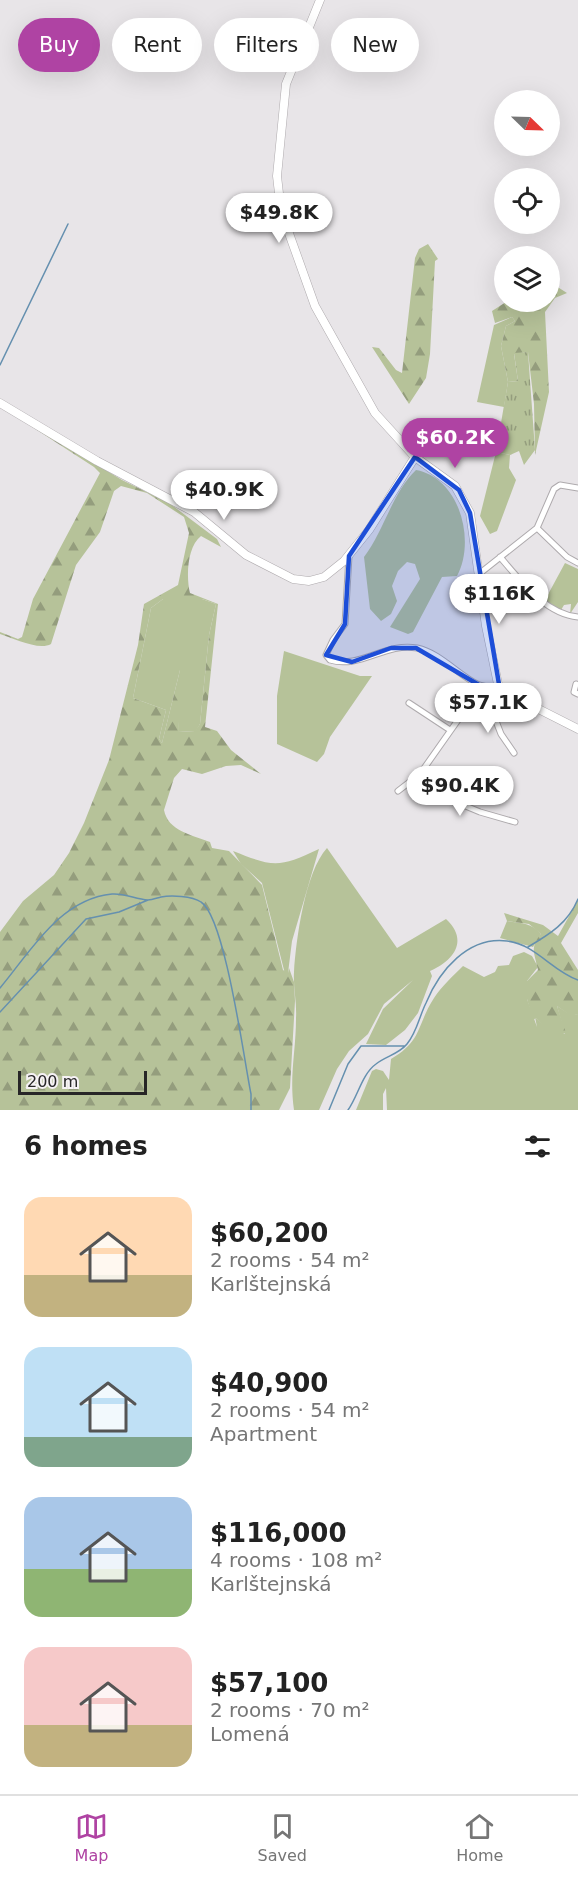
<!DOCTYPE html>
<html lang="en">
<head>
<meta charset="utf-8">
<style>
	body { margin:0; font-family:"DejaVu Sans",sans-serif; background:#f6f6f6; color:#222; height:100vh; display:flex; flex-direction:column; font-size:22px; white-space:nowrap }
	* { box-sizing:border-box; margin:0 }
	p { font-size:20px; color:#767676 }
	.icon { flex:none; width:33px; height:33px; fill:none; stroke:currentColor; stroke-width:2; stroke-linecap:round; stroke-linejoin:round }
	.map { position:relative; height:1110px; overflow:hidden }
	.sheet { display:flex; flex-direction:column; background:#fff; flex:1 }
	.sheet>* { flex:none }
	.banner { position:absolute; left:18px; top:18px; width:543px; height:54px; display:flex; gap:12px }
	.needle { width:39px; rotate:113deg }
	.tools { position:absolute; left:494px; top:90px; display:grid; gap:12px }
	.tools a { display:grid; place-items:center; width:66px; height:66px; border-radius:50%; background:#fff; box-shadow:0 6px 24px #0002; font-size:30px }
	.scale { position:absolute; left:18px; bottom:15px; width:129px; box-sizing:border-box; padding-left:6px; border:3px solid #272627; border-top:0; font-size:16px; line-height:21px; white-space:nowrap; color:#272627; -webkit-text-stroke:4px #f6f2f5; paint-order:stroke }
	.price { position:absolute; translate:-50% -51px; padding:0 14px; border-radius:21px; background:#fff; color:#222; font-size:20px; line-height:39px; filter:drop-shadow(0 2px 3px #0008) }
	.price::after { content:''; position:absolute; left:50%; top:36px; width:18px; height:14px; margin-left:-9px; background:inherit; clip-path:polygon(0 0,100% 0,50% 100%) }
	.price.active { background:#af43a3; color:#fff }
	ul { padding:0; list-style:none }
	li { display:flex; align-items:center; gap:18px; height:150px; padding:0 24px }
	li span { display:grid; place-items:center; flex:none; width:168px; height:120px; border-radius:18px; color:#555 }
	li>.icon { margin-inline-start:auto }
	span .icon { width:72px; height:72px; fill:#fffc; stroke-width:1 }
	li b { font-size:26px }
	h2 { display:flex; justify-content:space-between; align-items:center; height:72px; padding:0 24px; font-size:26px }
	.pill { padding:0 21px; border-radius:27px; background:#fff; box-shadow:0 6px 24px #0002; font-size:21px; line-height:54px }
	.pill.active { background:#af43a3; color:#fff }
	.tabs { display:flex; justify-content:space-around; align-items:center; height:84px; border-top:2px solid #e0e0e0; background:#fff; font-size:16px; color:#767676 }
	.tabs a { display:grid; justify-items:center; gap:3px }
	.tabs .active { color:#af43a3 }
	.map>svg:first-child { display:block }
</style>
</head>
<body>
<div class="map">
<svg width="578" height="1110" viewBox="0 0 578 1110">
	<defs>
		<pattern id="forest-firs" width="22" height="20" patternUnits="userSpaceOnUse" patternTransform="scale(1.5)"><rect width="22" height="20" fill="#b6c299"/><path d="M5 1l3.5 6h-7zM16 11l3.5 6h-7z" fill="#949d7d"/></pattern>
		<pattern id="park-tufts" width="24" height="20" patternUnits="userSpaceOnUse" patternTransform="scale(1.5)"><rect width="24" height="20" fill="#b6c299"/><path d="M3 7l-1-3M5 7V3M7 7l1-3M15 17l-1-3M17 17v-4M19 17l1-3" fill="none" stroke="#949d7d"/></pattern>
	</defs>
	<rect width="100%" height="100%" fill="#e8e5e8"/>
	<path fill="#b6c299" d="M512,317L515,321L506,326L501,346L508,382L504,407L477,402L494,325Z
		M496,452L510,455L509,468L516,480L497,531L490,534L480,516Z
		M416,470C460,478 476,541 457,576L442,577L413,632L408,634L390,627L420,579L415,564L407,562L398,571L392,586L397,601L391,614L381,621L370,609L364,557C384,531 392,493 416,470Z
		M565,563L578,569V602L570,614L571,604L564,605L561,610L545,600Z
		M163,599H202L216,604L209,635L200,724L196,731L178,732L180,670L162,743L159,739L166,710L133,698L151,608Z
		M284,651L360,676H372L330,737L324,754L317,762L277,744V696Z
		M327,848L397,948L446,919C469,940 454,961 430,971L432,976L418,1013L405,1030L386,1045L366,1044L383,1009L413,980L384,1004L368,1034L349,1051L337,1069L319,1110H294C289,1075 296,1052 296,1018C297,1003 293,987 294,972C296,940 305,872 327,848Z
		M319,849L292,941L288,973L285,974L262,883L241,864L233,851C273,867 279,868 319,849Z
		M507,921C521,923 532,923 541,934L533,947L500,938Z
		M524,952L532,956L538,967L527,981V999L537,1027L535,1017L544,1025L565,1034L557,1006L571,1015L578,1014V1110H387L386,1088L383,1094V1110H356L372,1071L376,1069L383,1071L389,1080L391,1059C423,1040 416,1026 434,998C442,986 453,976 463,966L484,977L495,972L498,966L509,965L513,956Z"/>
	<path fill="url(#forest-firs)" fill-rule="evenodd" d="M428,244L438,259L435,261L430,354L426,378L409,404L372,347L379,348L396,370L402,373L415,258L419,249Z
		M549,273L556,286L567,293L555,298L545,312L549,392L535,455L534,404L528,352L514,354L518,381L508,382L501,346L506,326L515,321L512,317L495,323L492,311L506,302H549Z
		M0,406L122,480L169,503L217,539L221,547L201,536C187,547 186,577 190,593L218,604L205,727L217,731L231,750L261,774L241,765L226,766L202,774L182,769L174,778L164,810C168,831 192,835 210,842L212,848L229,851L262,885L283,970L288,973L289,968L294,982L295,1001L290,1088L279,1110H0V932L23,901L54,875L69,853L84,823L109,760L138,645L144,604L178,585L189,533L184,517L147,493L121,486L114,491L100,532L76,565L51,644C39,651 13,638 0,634V632L18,639L22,637L33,599L100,473L94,467ZM163,599H202L216,604L209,635L200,724L195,731L178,732L184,670H180L162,743L159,739L166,710L133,698L151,608Z
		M578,900V913L561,943L578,970V1014L571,1016L557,1006L566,1033L554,1036L536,1018L533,1020L527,999V981L538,970C535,954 529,948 541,934L529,924L507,921L504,913L543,925L558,936Z"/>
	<path fill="url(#park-tufts)" d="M528,352L535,450L524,465L519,451L510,455L496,452L508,382L518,381L514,353Z"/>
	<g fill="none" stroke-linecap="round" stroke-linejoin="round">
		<path stroke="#6590af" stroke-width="1.5" d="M0,365L68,224
			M528,947C550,934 568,923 578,899
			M0,988C31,951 60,899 112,894C125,893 135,899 148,900C152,900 157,898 161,897C171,895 192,896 201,902C225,917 244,1060 251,1094V1110
			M0,1012L86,919L119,912L148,900
			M329,1110L348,1064L361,1046H405
			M348,1110C358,1096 362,1074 376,1064C386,1056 399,1054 407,1044C417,1032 419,1017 426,1003C439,971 468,936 507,941C535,944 552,971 578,980"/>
		<defs>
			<path id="street" d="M537,528L567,557L578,563
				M349,556L345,624L333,640L326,655L330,660C361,669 385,642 417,648C440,653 457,674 477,684C484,687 493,688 500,690
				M500,557C520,580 545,614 578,617
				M479,574L537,528L554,489L560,485L578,488
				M484,613L507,594
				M576,684L574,692L578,694
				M487,698L501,734L514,753
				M409,703L450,730
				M415,785L480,812L515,822
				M398,791L420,774L470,703L487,698L500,690"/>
			<path id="secondary" d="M320,0L286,84L277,176L281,211L315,306L375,413L415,457L455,486L470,513L486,626L499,689L578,729
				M0,403L97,461L194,512L246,555L293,579L309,581L324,577L344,561L369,530L415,457"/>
		</defs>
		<use href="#street" stroke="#aeaaad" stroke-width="7"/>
		<use href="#secondary" stroke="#aeaaad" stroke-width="9"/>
		<use href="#street" stroke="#fff" stroke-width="5"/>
		<use href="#secondary" stroke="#fff" stroke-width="8"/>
	</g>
	<path fill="#1d4ed8" fill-opacity="0.2" stroke="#1d4ed8" stroke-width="4.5" stroke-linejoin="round" d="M415,457L459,490L470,513L500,690L479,685L416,648H391L352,662L326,655L345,624L349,556Z"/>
</svg>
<div class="tools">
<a><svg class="needle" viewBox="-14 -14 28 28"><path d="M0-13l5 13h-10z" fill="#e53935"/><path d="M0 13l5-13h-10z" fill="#767676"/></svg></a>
<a><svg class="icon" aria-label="locate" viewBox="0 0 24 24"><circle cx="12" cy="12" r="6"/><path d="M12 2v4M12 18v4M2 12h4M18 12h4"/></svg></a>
<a><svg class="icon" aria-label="layers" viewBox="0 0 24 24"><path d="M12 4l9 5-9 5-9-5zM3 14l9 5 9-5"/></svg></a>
</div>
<div class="scale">200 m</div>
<b class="price" style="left:279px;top:244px">$49.8K</b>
<b class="price active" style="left:455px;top:469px">$60.2K</b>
<b class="price" style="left:224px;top:521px">$40.9K</b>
<b class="price" style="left:499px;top:625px">$116K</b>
<b class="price" style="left:488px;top:734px">$57.1K</b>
<b class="price" style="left:460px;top:817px">$90.4K</b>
<div class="banner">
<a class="pill active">Buy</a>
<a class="pill">Rent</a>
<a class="pill">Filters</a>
<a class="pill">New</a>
</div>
</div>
<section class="sheet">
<h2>6 homes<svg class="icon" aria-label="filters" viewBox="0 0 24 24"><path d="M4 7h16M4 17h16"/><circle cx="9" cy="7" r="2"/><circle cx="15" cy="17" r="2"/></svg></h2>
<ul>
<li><span style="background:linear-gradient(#ffd9b3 65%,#c2b280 0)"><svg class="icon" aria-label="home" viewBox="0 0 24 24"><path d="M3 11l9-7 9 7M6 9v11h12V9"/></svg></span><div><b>$60,200</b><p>2 rooms · 54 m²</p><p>Karlštejnská</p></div></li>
<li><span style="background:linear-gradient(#bfe0f5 75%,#7fa58c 0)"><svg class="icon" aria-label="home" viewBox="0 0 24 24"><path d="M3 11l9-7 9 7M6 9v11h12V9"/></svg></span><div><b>$40,900</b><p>2 rooms · 54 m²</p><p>Apartment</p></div></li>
<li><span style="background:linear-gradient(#a9c7e8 60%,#8fb573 0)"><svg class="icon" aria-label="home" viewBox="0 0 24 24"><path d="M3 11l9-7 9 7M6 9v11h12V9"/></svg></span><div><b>$116,000</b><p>4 rooms · 108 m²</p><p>Karlštejnská</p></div></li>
<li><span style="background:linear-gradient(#f6c9c9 65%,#c2b280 0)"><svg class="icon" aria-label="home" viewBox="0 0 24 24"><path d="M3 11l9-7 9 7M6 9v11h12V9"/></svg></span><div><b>$57,100</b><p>2 rooms · 70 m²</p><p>Lomená</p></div></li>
</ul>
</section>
<nav class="tabs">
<a class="active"><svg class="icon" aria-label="map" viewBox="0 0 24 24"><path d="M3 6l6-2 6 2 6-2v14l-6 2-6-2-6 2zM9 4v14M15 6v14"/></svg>Map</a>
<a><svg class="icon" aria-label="saved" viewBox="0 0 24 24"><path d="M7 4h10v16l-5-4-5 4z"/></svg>Saved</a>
<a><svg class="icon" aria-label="home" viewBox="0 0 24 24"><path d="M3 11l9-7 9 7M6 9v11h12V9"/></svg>Home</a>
</nav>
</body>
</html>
